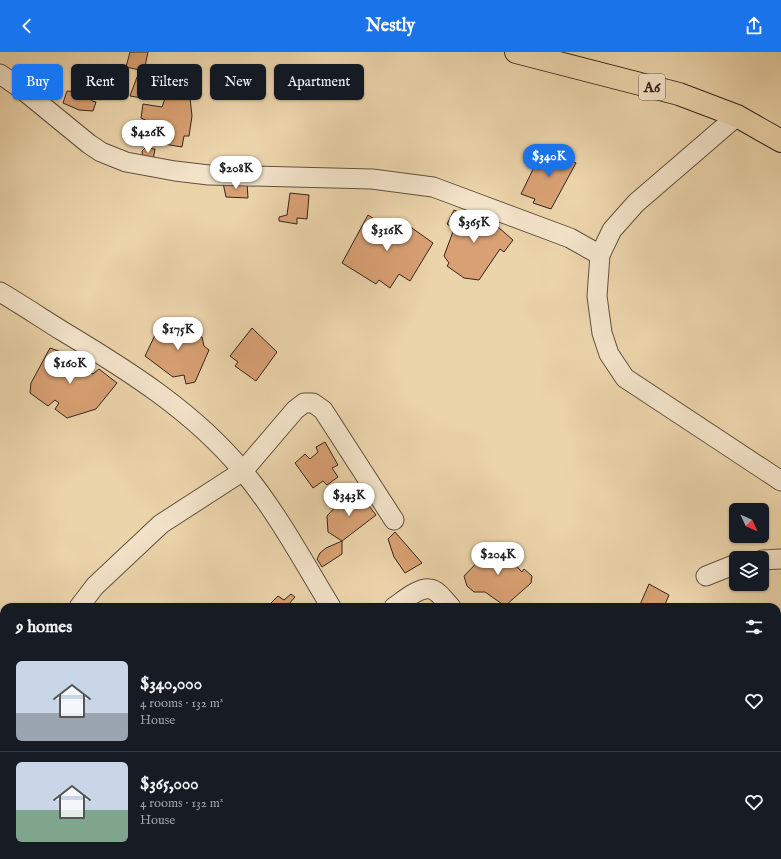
<!DOCTYPE html>
<html lang="en">
<head>
<meta charset="utf-8">
<style>
	body { margin:0; font-family:"IM FELL English",serif; background:#20242c; color:#f1f3f6; height:100vh; display:flex; flex-direction:column; font-size:15px; white-space:nowrap }
	* { box-sizing:border-box; margin:0 }
	p { font-size:13px; color:#9ea1a6 }
	.icon { flex:none; width:22px; height:22px; fill:none; stroke:currentColor; stroke-width:2; stroke-linecap:round; stroke-linejoin:round }
	.map { position:relative; flex:1; overflow:hidden }
	.drawer { position:absolute; left:0px; top:551px; width:781px; height:256px; display:flex; flex-direction:column; background:#171b24; border-radius:12px 12px 0 0; box-shadow:0 1px 3px #0004 }
	.drawer>* { flex:none }
	.hud { position:absolute; left:12px; top:12px; width:400px; height:36px; display:flex; gap:8px }
	.needle { width:26px; rotate:134deg }
	.tools { position:absolute; left:729px; top:451px; display:grid; gap:8px }
	.tools a { display:grid; place-items:center; width:40px; height:40px; border-radius:6px; background:#171b24; box-shadow:0 1px 3px #0004; font-size:20px }
	.price { position:absolute; translate:-50% -34px; padding:0 9px; border-radius:14px; background:#fff; color:#222; font-size:13px; line-height:26px; filter:drop-shadow(0 1px 2px #0008) }
	.price::after { content:''; position:absolute; left:50%; top:24px; width:12px; height:9px; margin-left:-6px; background:inherit; clip-path:polygon(0 0,100% 0,50% 100%) }
	.price.active { background:#1a73e8; color:#fff }
	ul { padding:0; list-style:none }
	li { display:flex; align-items:center; gap:12px; height:100px; padding:0 16px }
	li+li { border-top:1px solid #363941 }
	li span { display:grid; place-items:center; flex:none; width:112px; height:80px; border-radius:6px; color:#555 }
	li>.icon { margin-inline-start:auto }
	span .icon { width:48px; height:48px; fill:#fffc; stroke-width:1 }
	li b { font-size:17px }
	h2 { display:flex; justify-content:space-between; align-items:center; height:48px; padding:0 16px; font-size:17px }
	.pill { padding:0 14px; border-radius:6px; background:#171b24; box-shadow:0 1px 3px #0004; font-size:14px; line-height:36px }
	.pill.active { background:#1a73e8; color:#fff }
	header { display:flex; justify-content:space-between; align-items:center; height:52px; padding:0 16px; background:#1a73e8; color:#fff; font-size:18px; font-weight:800 }
	.map>svg:first-child { display:block }
</style>
</head>
<body>
<header><svg class="icon" aria-label="back" viewBox="0 0 24 24"><path d="M15 5l-7 7 7 7"/></svg>Nestly<svg class="icon" aria-label="share" viewBox="0 0 24 24"><path d="M12 15V3M7 8l5-5 5 5M5 13v7h14v-7"/></svg></header>
<div class="map">
<svg width="781" height="807" viewBox="0 0 781 807">
	<rect width="100%" height="100%" fill="#ebd3aa"/>
	<filter id="stains"><feTurbulence type="fractalNoise" baseFrequency=".005" numOctaves="4"/><feColorMatrix values="0 0 0 0 .2 0 0 0 0 .09 0 0 0 0 .02 0 0 0 .5 -.17"/></filter>
	<radialGradient id="worn" r=".72"><stop offset=".6" stop-color="#630" stop-opacity="0"/><stop offset="1" stop-color="#630" stop-opacity=".3"/></radialGradient>
	<path fill="#d8a073" stroke="#33261c" d="M130,0H148L144,19L126,15Z
		M137,25L148,27L142,46L130,44Z
		M67,39L91,41L92,49L96,50L93,59L79,58L63,51Z
		M167,41L190,46L192,64L189,84H184L182,95L158,91L150,81L154,72L141,66L143,52L162,55Z
		M145,96L155,97L153,108L143,109L142,99Z
		M543,97L551,100L553,97L571,105L569,107L576,111L551,157L533,151L535,147L521,142Z
		M223,131H247L248,146L226,145Z
		M290,141L309,143L307,167L297,166V172L279,169V165L287,163Z
		M470,157L483,162L513,188L504,200L500,197L479,228L464,226L447,214L449,211L444,204L454,177L447,172L454,158L464,163Z
		M368,163L390,177L398,166L433,191L410,229L399,222L390,236L379,228L376,232L342,211Z
		M167,266L191,278L192,284L202,285L204,294L209,298L195,330L186,332L184,323L173,325L145,304L157,279V272Z
		M252,276L277,300L256,329L235,314L238,310L230,304Z
		M50,296L84,308L80,313L90,321L93,322L99,317L117,331L96,357L67,366L55,357L59,351L55,348L48,354L30,341L31,331Z
		M325,390L338,413L332,416L338,425L327,433L323,429L313,436L295,411L305,402L310,407L318,400L316,395Z
		M358,440L376,463L342,489L328,480L327,464L338,452Z
		M395,480L422,511L405,521L394,505L388,487Z
		M342,489V502L322,515L317,507L320,501L326,496Z
		M497,490L512,505L510,507L522,520L524,517L532,524L531,531L505,554L485,540H474L467,534L464,524Z
		M649,532L669,543L664,555H639Z
		M291,542L295,545L288,553L289,555H267L278,544L284,548Z
		M780,606L781,607V666L777,663V610Z
		M777,724L781,728L777,733Z
		M142,803H152L161,807H141Z"/>
	<g fill="none" stroke-linecap="round" stroke-linejoin="round">
		<defs>
			<path id="street" d="M0,22L23,38L89,92L101,100L126,110L175,119L209,123L372,127L433,135L570,186L600,203L612,178L636,151L737,64
				M600,203L597,244L602,281L609,302L625,326L781,429
				M0,240C22,253 43,267 64,280C129,319 194,360 242,418C277,460 303,509 331,555
				M762,508L781,507
				M706,524L736,512
				M79,555L95,534L161,472L243,419L295,358L304,351H313L323,358L394,468
				M394,555C403,549 419,535 430,537C438,538 445,549 451,555
				M720,803V807
				M735,803L739,807
				M11,807L12,803"/>
			<path id="highway" d="M516,0L679,42L737,64L781,89"/>
		</defs>
		<use href="#street" stroke="#615140" stroke-width="21"/>
		<use href="#highway" stroke="#33261c" stroke-width="24"/>
		<use href="#street" stroke="#f2e2c8" stroke-width="19"/>
		<use href="#highway" stroke="#ebd3aa" stroke-width="22"/>
	</g>
	<g text-anchor="middle" dominant-baseline="central" stroke-width="3" stroke-linejoin="round" paint-order="stroke">
		<rect fill="#f2e2c8" stroke="#6c5e50" stroke-width="1" x="639" y="22" width="26" height="26" rx="3"/>
		<g font-size="15" font-weight="bold" fill="#33261c">
			<text x="652" y="35">A6</text>
		</g>
	</g>
	<rect width="100%" height="100%" filter="url(#stains)"/>
	<rect width="100%" height="100%" fill="url(#worn)"/>
</svg>
<div class="tools">
<a><svg class="needle" viewBox="-14 -14 28 28"><path d="M0-13l5 13h-10z" fill="#e53935"/><path d="M0 13l5-13h-10z" fill="#9ea1a6"/></svg></a>
<a><svg class="icon" aria-label="layers" viewBox="0 0 24 24"><path d="M12 4l9 5-9 5-9-5zM3 14l9 5 9-5"/></svg></a>
</div>
<b class="price" style="left:148px;top:102px">$426K</b>
<b class="price active" style="left:549px;top:126px">$340K</b>
<b class="price" style="left:236px;top:138px">$208K</b>
<b class="price" style="left:474px;top:192px">$365K</b>
<b class="price" style="left:387px;top:200px">$316K</b>
<b class="price" style="left:178px;top:299px">$175K</b>
<b class="price" style="left:70px;top:333px">$160K</b>
<b class="price" style="left:349px;top:465px">$343K</b>
<b class="price" style="left:498px;top:524px">$204K</b>
<div class="hud">
<a class="pill active">Buy</a>
<a class="pill">Rent</a>
<a class="pill">Filters</a>
<a class="pill">New</a>
<a class="pill">Apartment</a>
</div>
<section class="drawer">
<h2>9 homes<svg class="icon" aria-label="filters" viewBox="0 0 24 24"><path d="M4 7h16M4 17h16"/><circle cx="9" cy="7" r="2"/><circle cx="15" cy="17" r="2"/></svg></h2>
<ul>
<li><span style="background:linear-gradient(#c9d6e8 65%,#9aa5b1 0)"><svg class="icon" aria-label="home" viewBox="0 0 24 24"><path d="M3 11l9-7 9 7M6 9v11h12V9"/></svg></span><div><b>$340,000</b><p>4 rooms · 132 m²</p><p>House</p></div><svg class="icon" aria-label="heart" viewBox="0 0 24 24"><path d="M12 20l-8-8c-3-5 5-10 8-4 3-6 11-1 8 4z"/></svg></li>
<li><span style="background:linear-gradient(#c9d6e8 60%,#7fa58c 0)"><svg class="icon" aria-label="home" viewBox="0 0 24 24"><path d="M3 11l9-7 9 7M6 9v11h12V9"/></svg></span><div><b>$365,000</b><p>4 rooms · 132 m²</p><p>House</p></div><svg class="icon" aria-label="heart" viewBox="0 0 24 24"><path d="M12 20l-8-8c-3-5 5-10 8-4 3-6 11-1 8 4z"/></svg></li>
</ul>
</section>
</div>
</body>
</html>
